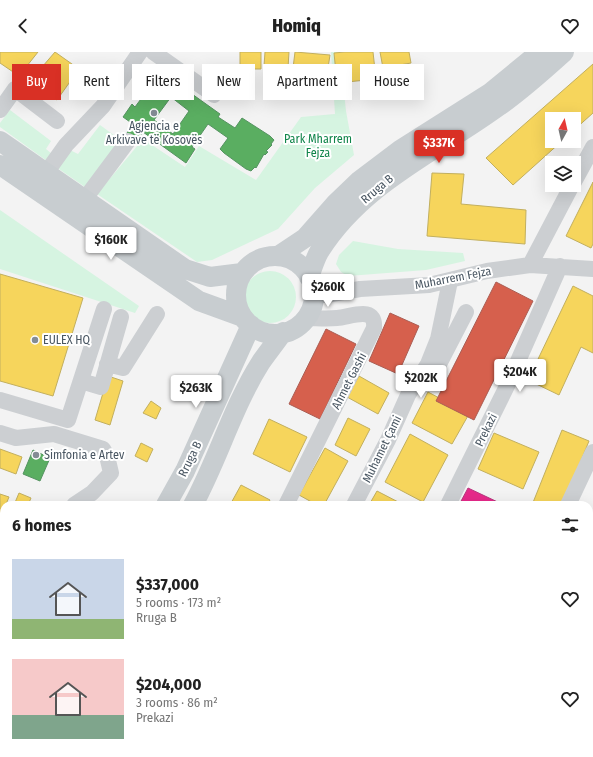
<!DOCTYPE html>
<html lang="en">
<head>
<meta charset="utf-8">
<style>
	body { margin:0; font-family:"Fira Sans Condensed",sans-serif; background:#f6f6f6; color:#222; height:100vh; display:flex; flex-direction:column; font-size:15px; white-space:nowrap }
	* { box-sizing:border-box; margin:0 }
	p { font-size:13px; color:#767676 }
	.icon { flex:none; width:22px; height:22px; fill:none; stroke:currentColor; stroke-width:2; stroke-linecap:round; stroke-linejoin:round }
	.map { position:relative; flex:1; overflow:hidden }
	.sheet { position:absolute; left:0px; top:449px; width:593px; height:256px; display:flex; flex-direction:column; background:#fff; border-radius:12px 12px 0 0; box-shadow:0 4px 16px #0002 }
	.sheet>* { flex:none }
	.top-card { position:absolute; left:12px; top:12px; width:569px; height:36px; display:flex; gap:8px }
	.needle { width:26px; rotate:8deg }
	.buttons { position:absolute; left:545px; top:60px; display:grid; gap:8px }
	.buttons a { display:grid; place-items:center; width:36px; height:36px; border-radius:0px; background:#fff; box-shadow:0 4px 16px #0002; font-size:20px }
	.price { position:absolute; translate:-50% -34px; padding:0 9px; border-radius:4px; background:#fff; color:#222; font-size:13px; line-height:26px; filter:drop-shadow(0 1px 2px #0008) }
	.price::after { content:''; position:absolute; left:50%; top:24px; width:12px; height:9px; margin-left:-6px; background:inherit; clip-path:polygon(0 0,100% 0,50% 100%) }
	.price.active { background:#d93025; color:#fff }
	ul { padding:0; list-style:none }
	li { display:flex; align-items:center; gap:12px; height:100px; padding:0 12px }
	li span { display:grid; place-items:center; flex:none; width:112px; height:80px; border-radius:0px; color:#555 }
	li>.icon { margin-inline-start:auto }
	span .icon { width:48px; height:48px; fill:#fffc; stroke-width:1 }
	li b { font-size:17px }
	h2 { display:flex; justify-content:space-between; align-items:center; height:48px; padding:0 12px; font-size:17px }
	.tag { padding:0 14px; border-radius:0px; background:#fff; box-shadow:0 4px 16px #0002; font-size:14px; line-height:36px }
	.tag.active { background:#d93025; color:#fff }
	header { display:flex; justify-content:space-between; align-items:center; height:52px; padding:0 12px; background:#fff; font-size:18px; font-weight:800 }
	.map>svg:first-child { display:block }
</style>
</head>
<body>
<header><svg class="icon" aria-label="back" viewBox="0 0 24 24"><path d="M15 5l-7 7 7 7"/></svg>Homiq<svg class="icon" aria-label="heart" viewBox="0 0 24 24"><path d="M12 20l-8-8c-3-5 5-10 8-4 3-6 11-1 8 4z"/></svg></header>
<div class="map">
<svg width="593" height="705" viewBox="0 0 593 705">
	<rect width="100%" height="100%" fill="#f3f3f3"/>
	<path fill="#d6f4e1" d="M331,0H340L346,59L354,103L315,136L278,177L212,208L197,210L97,142L143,87L185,115L199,94L256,128L301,65L335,62Z
		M10,58L51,89L46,97L52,102L47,109L0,75V71Z
		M100,73L122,89L85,135L59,117V110L70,98L78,102Z
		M0,158L139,254L135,261L0,217Z
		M353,189L398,197L463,201L465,209L426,218L348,224L341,220L336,212L339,203Z
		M244 245a26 26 0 1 1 52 0a26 26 0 1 1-52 0Z"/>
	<path fill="#f6d55c" stroke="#c2af5e" d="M0,0H38L19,24L0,11Z
		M55,0L79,17L57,48L30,29Z
		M240,0H261V17H240Z
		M265,0H289L288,16L264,14Z
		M295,0L330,3L326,29L292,24Z
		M345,0H373L376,27L337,31L334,1Z
		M380,0H409L411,11L383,16Z
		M593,12V61L574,78V67H552V89H562L513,133L486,106Z
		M432,121L464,122L461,152L526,158L525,192L427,184Z
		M593,130V192L591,196L566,184Z
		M0,222L83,246L53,344L0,329Z
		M573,234L593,244V301L581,295L559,343L528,328Z
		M108,324L123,329L110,373L95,368Z
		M359,324L389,341L378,362L347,345Z
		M428,340L469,362L452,392L412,371Z
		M151,349L161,356L156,367L143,361Z
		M348,366L370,377L356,404L335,393Z
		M269,367L307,385L290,420L253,402Z
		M562,378L589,389L563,453H532Z
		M494,381L539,400L523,437L478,417Z
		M410,382L448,403L423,450L385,430Z
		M141,391L153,397L147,410L135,404Z
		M325,396L348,409L324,453H317L299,443Z
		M0,397L22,405L16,422L0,416Z
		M241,433L270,448L267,453H230Z
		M377,439L404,453H369Z
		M19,441L31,446L28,453H14Z
		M0,442L9,445L0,467Z
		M589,479L593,480V553L589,563Z
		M0,536H4V557L0,556Z
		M22,701H59L62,705H17Z
		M254,701H286L284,705H252Z
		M340,701H379L377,705H339Z
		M414,701H443L442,705H412Z
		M518,701H539L538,705H528L518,703Z"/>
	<path fill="#d6604d" stroke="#ab5d53" d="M496,230L533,249L474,368L436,349Z
		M390,261L419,274L398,322L369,309Z
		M326,277L356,292L320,367L289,352Z"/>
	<path fill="#e7298a" stroke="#b7367e" d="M468,436L504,453H459Z"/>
	<path fill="#5aae61" stroke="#559361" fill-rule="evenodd" d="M157,17L220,62L218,65L235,76L242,66L270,84L274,88L271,92L272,93L266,99L268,100L265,103L264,102L256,116L255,115L251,119L246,117L224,101L220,97L228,86L208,72L192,95L195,97L186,111L143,80L137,89L127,81L133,72L123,65L132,52L135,55L152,32L149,29ZM171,45L189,59L173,82L154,68Z
		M33,398L50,406L40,429L23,422Z"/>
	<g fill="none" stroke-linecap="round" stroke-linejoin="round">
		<path stroke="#cccfd2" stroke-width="16" d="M153,0L214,43
			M0,58L15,37L57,69
			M46,121L66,93L103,54L140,0
			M574,130L593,95
			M84,148L128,89
			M530,213L572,133
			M312,243H326L360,237L429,233L487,219L530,213L593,217
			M107,312L123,316L157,262
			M431,314L436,318L466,260
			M81,329L101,335L121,265
			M0,348L68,368L104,257
			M0,381L16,386L54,382L103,397L107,404L111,421L92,441L74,453
			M286,453L374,276C376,253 351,265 337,266C327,267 316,266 305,266
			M354,453L388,388L408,343L428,312L438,287L450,229
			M448,453L507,334L560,214
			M568,453L593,400
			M0,478L4,481
			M589,671L593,659
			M163,705L165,701
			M230,705L232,701
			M325,705L327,701
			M453,705L454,701
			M576,705L578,701"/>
		<path stroke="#c8cdd0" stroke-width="20" d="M0,89L185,217L210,225L242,221
			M0,113L199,249L243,265
			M278,204L305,186L335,152L359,129L400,98L490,41L540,0
			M236 243a39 39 0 1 1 78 0a39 39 0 1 1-78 0Z
			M309,225C312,217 315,207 319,200C362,131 436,100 499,54C522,38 543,19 564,0
			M166,453L185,419L251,273
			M193,453C218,407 233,354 261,310C268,300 276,290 283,280
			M0,646L4,643
			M0,678L4,674"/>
	</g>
	<g fill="#848c94" stroke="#fff" stroke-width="1.5">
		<circle cx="154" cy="61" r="4"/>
		<circle cx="35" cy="288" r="4"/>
		<circle cx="36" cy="403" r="4"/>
	</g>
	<g text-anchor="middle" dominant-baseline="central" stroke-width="4" stroke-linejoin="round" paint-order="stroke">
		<g font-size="12" fill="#485561" stroke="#fff" text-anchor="start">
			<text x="154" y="74" text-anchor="middle">Agjencia e<tspan x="154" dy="14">Arkivave të Kosovës</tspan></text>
			<text x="43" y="288">EULEX HQ</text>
			<text x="44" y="403">Simfonia e Artev</text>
		</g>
		<g font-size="12" fill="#10854a" stroke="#fff">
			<text x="318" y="87">Park Mharrem<tspan x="318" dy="14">Fejza</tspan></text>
		</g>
		<g font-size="12" fill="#485561" stroke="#fff">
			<text transform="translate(377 137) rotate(-40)">Rruga B</text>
			<text transform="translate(453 226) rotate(-11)">Muharrem Fejza</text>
			<text transform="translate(349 329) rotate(-63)">Ahmet Gashi</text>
			<text transform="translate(486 378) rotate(-64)">Prekazi</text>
			<text transform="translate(382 397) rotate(-64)">Muhamet Çami</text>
			<text transform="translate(190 407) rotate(-64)">Rruga B</text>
		</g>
	</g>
</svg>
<div class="buttons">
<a><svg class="needle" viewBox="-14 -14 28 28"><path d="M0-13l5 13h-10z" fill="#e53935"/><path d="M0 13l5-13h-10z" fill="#767676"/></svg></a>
<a><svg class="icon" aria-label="layers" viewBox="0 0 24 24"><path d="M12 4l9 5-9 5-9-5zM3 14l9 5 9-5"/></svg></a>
</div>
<b class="price active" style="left:439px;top:112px">$337K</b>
<b class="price" style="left:111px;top:209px">$160K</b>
<b class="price" style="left:328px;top:256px">$260K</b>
<b class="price" style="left:520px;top:341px">$204K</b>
<b class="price" style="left:421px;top:347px">$202K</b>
<b class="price" style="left:196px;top:357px">$263K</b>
<div class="top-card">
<a class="tag active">Buy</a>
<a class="tag">Rent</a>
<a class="tag">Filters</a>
<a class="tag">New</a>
<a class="tag">Apartment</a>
<a class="tag">House</a>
</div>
<section class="sheet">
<h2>6 homes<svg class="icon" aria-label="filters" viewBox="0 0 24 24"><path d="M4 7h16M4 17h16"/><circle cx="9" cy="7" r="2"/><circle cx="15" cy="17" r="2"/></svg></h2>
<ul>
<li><span style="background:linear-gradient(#c9d6e8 75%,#8fb573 0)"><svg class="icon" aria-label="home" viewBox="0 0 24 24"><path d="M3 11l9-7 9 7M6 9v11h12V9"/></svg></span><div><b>$337,000</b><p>5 rooms · 173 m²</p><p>Rruga B</p></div><svg class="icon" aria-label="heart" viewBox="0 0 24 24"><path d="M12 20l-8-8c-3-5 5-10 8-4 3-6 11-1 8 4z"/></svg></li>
<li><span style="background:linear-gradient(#f6c9c9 70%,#7fa58c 0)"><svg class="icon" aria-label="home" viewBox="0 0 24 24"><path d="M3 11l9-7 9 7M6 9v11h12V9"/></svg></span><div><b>$204,000</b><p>3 rooms · 86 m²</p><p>Prekazi</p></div><svg class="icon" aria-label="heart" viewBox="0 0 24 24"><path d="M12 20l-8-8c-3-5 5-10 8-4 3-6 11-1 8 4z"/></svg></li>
</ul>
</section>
</div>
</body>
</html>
